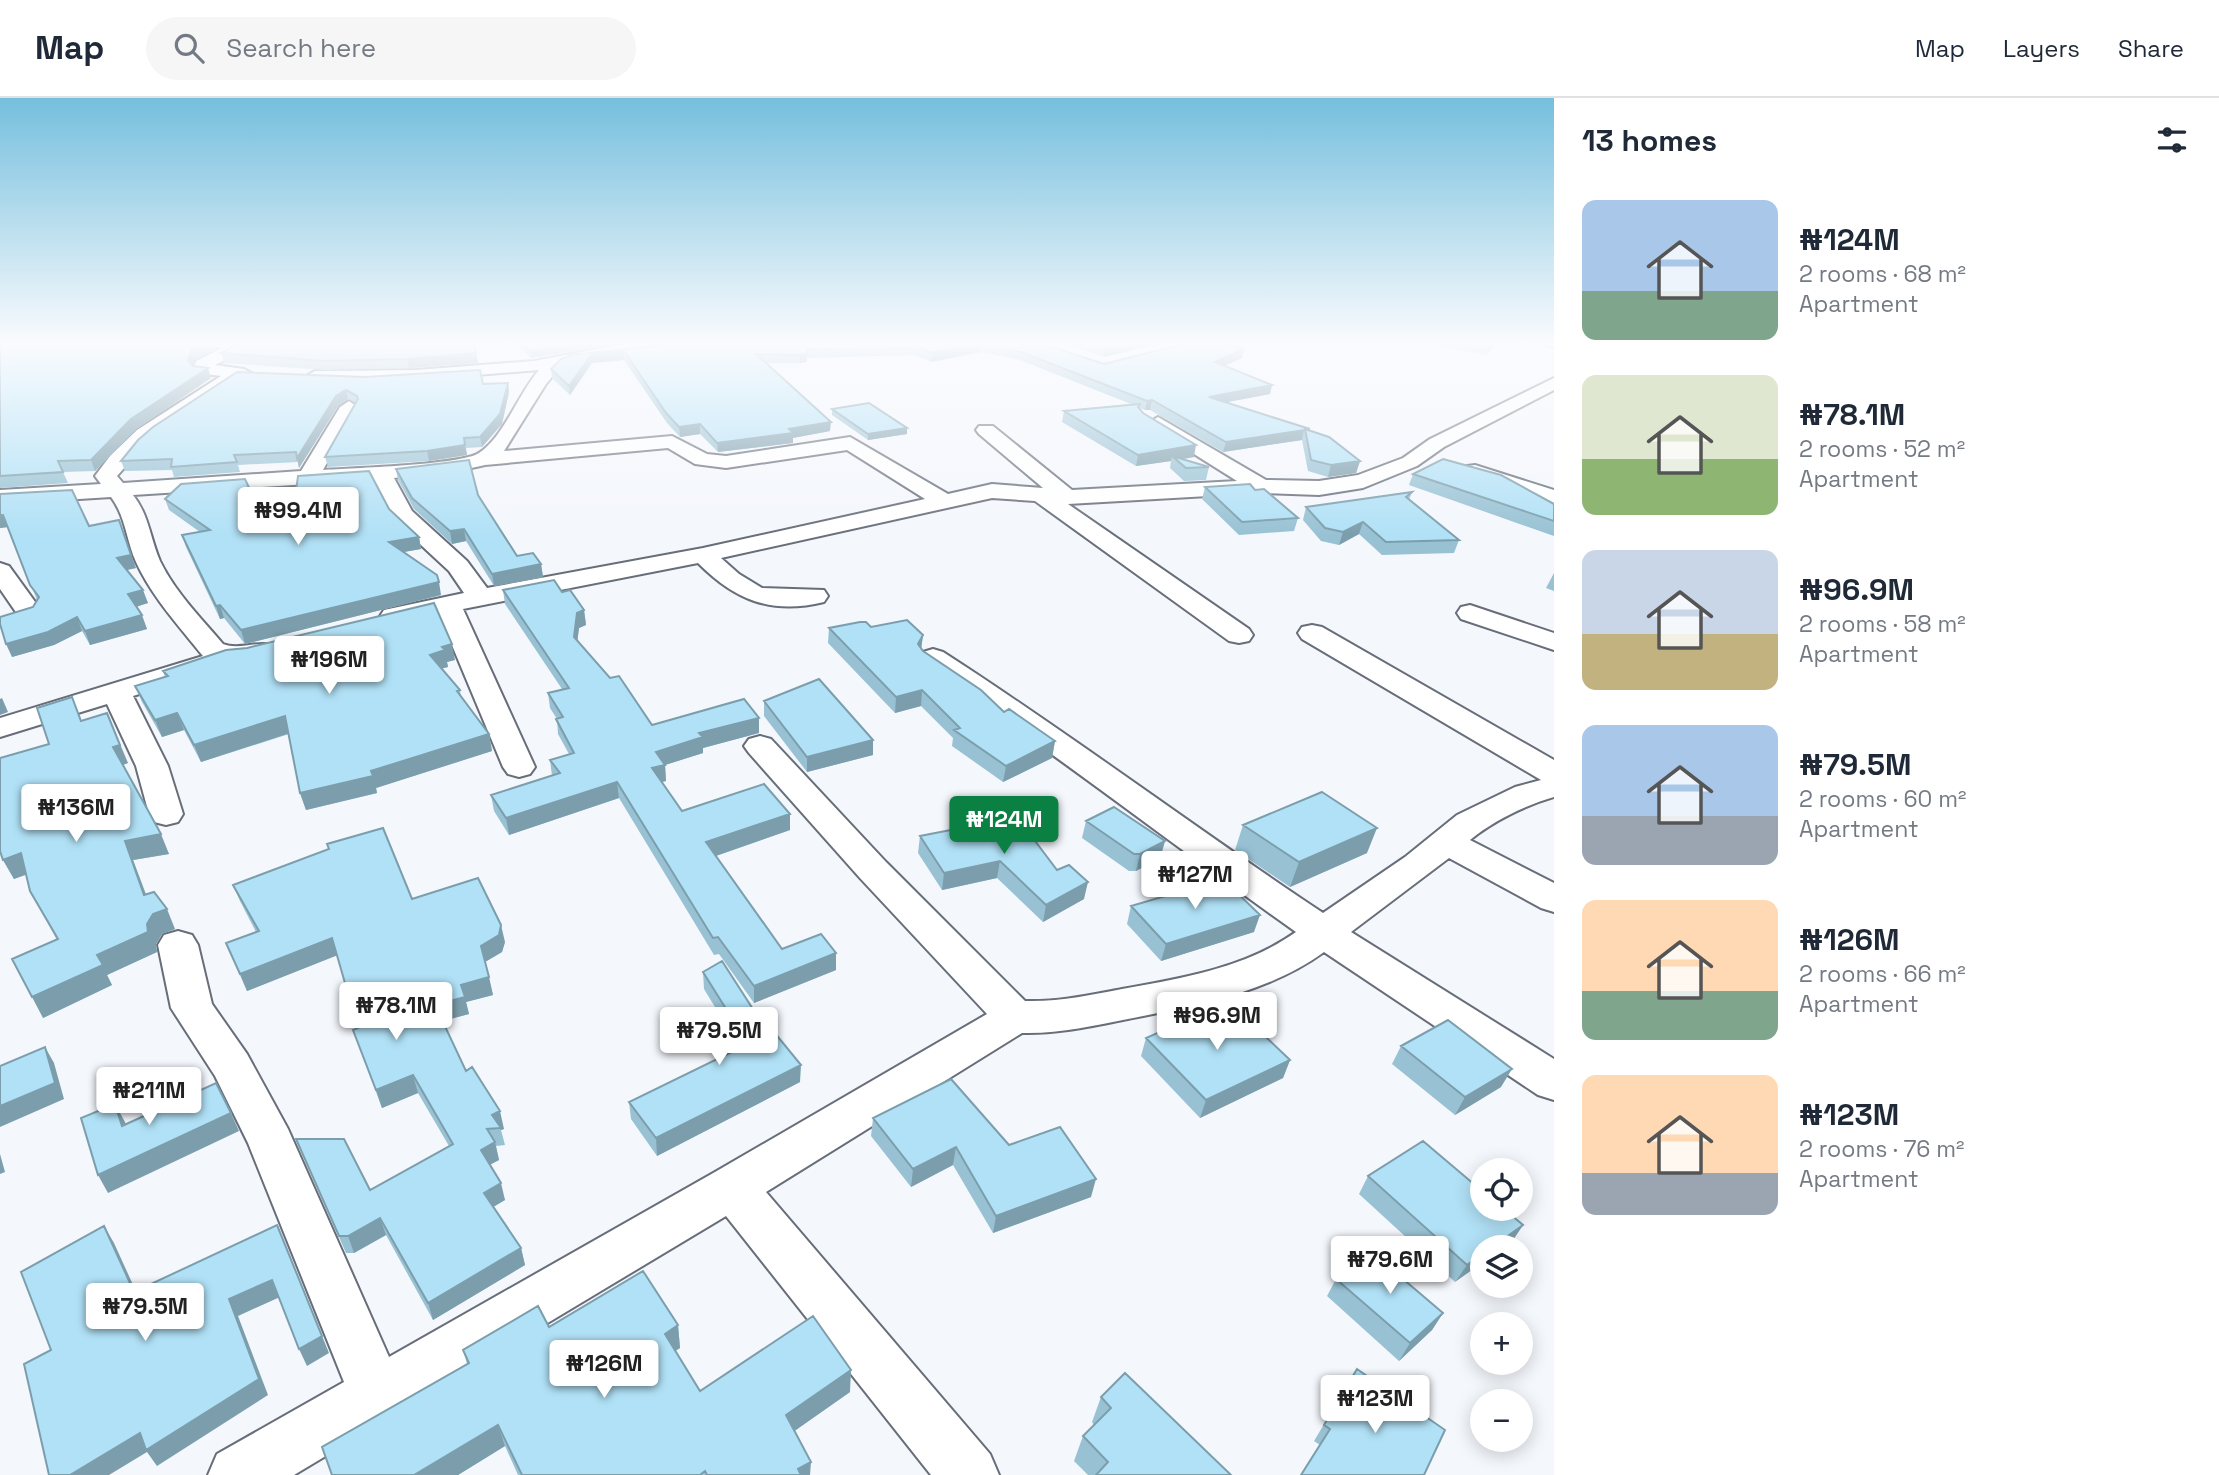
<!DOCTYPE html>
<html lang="en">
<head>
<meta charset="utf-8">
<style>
	body { margin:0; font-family:"Space Grotesk",sans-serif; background:#f6f6f7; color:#1f2937; height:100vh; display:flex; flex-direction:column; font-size:26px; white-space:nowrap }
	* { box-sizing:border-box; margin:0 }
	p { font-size:23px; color:#747a83 }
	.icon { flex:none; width:38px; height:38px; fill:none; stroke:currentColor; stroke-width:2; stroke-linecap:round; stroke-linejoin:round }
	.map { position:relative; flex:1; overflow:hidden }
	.drawer { display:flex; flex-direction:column; background:#fff; width:665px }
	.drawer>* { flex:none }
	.tools { position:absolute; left:1470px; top:1060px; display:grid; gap:14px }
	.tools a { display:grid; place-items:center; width:63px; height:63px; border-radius:50%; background:#fff; box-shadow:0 4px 18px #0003; font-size:35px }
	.price { position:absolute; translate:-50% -60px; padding:0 16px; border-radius:7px; background:#fff; color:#222; font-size:23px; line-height:46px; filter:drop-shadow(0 2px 4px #0008) }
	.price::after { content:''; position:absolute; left:50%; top:42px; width:21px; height:16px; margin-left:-10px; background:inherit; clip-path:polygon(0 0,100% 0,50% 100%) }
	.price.active { background:#0b8043; color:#fff }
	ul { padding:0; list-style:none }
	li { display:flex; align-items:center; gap:21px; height:175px; padding:0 28px }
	li span { display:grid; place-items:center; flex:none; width:196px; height:140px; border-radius:14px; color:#555 }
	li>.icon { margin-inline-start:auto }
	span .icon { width:84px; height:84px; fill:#fffc; stroke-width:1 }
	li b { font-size:30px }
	h2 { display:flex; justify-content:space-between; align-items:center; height:84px; padding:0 28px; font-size:30px }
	header { display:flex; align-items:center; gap:42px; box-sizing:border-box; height:98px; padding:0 35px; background:#fff; border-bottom:2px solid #e0e1e3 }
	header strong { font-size:33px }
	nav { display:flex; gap:38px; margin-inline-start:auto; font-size:24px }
	.search { width:490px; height:63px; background:#f6f6f7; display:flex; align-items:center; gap:18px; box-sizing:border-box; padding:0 24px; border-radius:38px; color:#747a83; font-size:26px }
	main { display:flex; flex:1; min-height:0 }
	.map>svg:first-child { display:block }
</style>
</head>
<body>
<header>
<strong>Map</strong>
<div class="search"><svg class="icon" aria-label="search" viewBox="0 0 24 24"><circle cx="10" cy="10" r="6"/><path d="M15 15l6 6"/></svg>Search here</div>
<nav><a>Map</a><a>Layers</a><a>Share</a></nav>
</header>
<main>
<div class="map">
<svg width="1554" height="1377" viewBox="0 0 1554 1377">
	<rect width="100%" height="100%" fill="#f4f7fc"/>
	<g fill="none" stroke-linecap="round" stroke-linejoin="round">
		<defs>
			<path id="street" d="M204,244H246L248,248L246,252L215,267L244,271L253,276L244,281L231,280L233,283L230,287L151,340L117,378L123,385L301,373L340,309L349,303L358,309L323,372C350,370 461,367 479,355C504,339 518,296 539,272L416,282L315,283L306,278L315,273L416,272L534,263L629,245L704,244L696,249L629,255L561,268L546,286L504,353L672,338L707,356L726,358L850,339L948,396L992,386L1043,390L979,336L976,332L979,328H993L1072,392L1237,383L1151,329L1148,325L1158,319L1266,382L1319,383L1358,377L1403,360L1430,341L1554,280V292L1444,349L1417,368L1363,390L1319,397L1261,395L1068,406L1249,531L1253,537L1249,543L1239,545L1229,543L1035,403L992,400L721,460L739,476L762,490L824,492L828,498L824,504C771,517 735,502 698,465L463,511L535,669L530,676L519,679L508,676L503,669L439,516L393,526L384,524L380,518L384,512L464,495L449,473L394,422L373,382L133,397C149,417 150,440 160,463C175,494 201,520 223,546C239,552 256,543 273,547L277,553L273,559L223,565L219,571L133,598L168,668L183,716L178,724L166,727L154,724L149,716L136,668L107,606L0,639V620L203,558C179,528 152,499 136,464C126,442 126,419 111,399L0,406V392L101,386L95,378L110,358L137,332L221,278L196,275L193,271L196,263L222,250L206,247ZM668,350L695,366L726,370L847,352L925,401L703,450L487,490L467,463L412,413L394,380L458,373L485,367Z
				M1543,244H1554V249L1545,247Z
				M1475,367L1554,392V406L1467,378L1464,373L1467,368Z
				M0,465L9,468L38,508L42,514L38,520L29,522L20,520L0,491Z
				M1470,507L1554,535V552L1461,521L1457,515L1461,509Z
				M1312,527L1322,529L1554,662V699C1526,707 1493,723 1470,742L1554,785V814L1541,810L1449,760L1351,834L1554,961V1002L1538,997L1324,854C1268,895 1195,908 1128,921C1092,928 1059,936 1022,935L766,1094L990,1356L999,1377H931L726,1118L294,1377H208L217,1356L344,1284L248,1045L215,978L171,910L158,847L164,837L178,833L192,837L198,847L212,906L247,956L288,1031L389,1259L715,1074L987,916L860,780L749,655L744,648L749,641L760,638L771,641L886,764L1025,903C1059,904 1090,897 1122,891C1183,880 1245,870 1296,834C1171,746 1050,651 923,566L919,560L923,554L933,551L943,554C1072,637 1195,730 1323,815L1405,759L1457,717L1515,689L1541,682L1302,541L1298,535L1302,529Z"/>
		</defs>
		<use href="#street" stroke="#676e79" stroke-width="4"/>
		<use href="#street" fill="#fff" fill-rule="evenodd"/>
	</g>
	<path fill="#98c2d4" d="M0,244H212L214,251L195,261L193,268L211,280L135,332L95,373L63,374L68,385L0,390Z
		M513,244H629L531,260Z
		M690,244H1037L1104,266L1244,251L1242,260L1224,268L1272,287L1270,296L1227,304L1310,331V332L1360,363L1356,375L1328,379L1308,373L1302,342L1223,354L1150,312H1145L1140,310L1143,315L1194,359L1183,361L1209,369L1206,382L1184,383L1170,370L1171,363L1136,368L1062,324L1064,313L1131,306L1020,262L981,254L931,264L915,257L807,260V264L800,265H766L830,333L793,340V345L718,354L700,336L680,339L667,325L624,262L592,265L570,297L552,280L551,271L561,261Z
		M1057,244H1166L1104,259Z
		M1442,244H1498L1486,257L1440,249Z
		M221,255H476L478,265L409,270L325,272L224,265Z
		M237,274L483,286L508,285L509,294L502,326L482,349L466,350L467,357L429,363L328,369L325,359L356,305L348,301L338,308L299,370L298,364L238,367L240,374L174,379L172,372L125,373L121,363Z
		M832,311L907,330V336L868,342L832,317Z
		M396,371L478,397L517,458L541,466L543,479L494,488L466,443L452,446L414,411L398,382Z
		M1413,376L1554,406V438L1409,387Z
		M1205,389L1255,392L1298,420L1294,433L1239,437L1202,401Z
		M1412,394L1409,402L1459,442L1454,455L1382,457L1359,436L1339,447L1321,443L1303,422L1306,409Z
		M0,396L89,428L136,470L127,472L148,505L136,508L147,531L90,547L82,533L54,547L12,559L33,509L37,502L8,429L0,430Z
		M165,401L258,409L389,411L419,439L421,451L404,454L441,497L245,546L224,520L220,521L186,449L182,437L200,434L169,412Z
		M1554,475V493L1546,490Z
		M503,492L562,494L584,512L586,527L579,530L577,543L652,627L759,635L703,650V655L665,667L666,683L661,684L682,713L790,732L716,758L782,851L836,855V872L754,905L719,856L714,857L619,700L509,737L494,713L491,697L552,678L550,662L569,656L558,636L557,621L550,610L548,595L562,591L505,506Z
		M871,529L923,537L921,551L923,553L1004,614L1055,643L1052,660L1003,684L952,648L953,640L921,608L895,615L828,545L829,530Z
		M455,562L447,564L448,569L441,570L460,592L461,599L489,636L492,653L376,690L377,695L306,712L300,695L289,636L201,664L184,632L162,639L142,604L135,588L165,579L163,573Z
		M764,603L873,642V657L807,674L764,618Z
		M82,622L128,665L123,667L169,756L133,762L146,796L175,831L162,836L156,846L157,854L107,877L112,887L43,920L57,842L30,793L26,776L14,781L3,762L49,646Z
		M1086,723L1165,743L1160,760L1136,773H1129L1082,740Z
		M1243,727L1367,755L1290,789L1235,752Z
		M920,738L1057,772L1084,801L1043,824L997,780L942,792L918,755Z
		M233,787L412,801L505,844L502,854L485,864L493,897L466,904L469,916L442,923L466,973L504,1031L501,1032L505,1047L496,1048L499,1062L490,1067L505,1102L493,1109L521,1150L525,1167L433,1222L386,1137L354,1155H346L296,1041L370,1092L449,1048L418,995L382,1010L353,932L358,930L337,857L247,893L226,845L256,834L240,803Z
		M1131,808L1254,834L1161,863L1127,826Z
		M703,874L769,936L800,984L657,1058L631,1021L629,1004L740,950L704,891Z
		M1235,927L1290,962L1283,980L1200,1020L1141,958L1146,940Z
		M1401,948L1501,989L1455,1017L1392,966Z
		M873,1020L1009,1047L1091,1099L993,1135L953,1067L911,1089L871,1038Z
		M1368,1078L1523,1127L1511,1145L1504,1150H1482L1455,1184L1359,1096Z
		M1336,1181L1443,1215L1432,1232L1399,1263L1327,1198Z
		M678,1227L680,1250L675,1253L700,1293L850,1294L794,1333L810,1377H518L505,1348L458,1377H332L467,1266L463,1252L549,1229Z
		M1357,1271L1424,1377L1320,1347L1314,1343Z
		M1101,1299L1231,1377H1088L1074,1363L1083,1338L1094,1327L1092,1324Z"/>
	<path fill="#7c9eac" d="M207,244H212L214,251L195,261L191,273L188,263L192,251Z
		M578,244H629L531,260L530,252Z
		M1134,244H1166L1104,259L1106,251Z
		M1493,244H1498L1486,257L1488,249Z
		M982,245L981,254L931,264L932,255Z
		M1244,251L1242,260L1213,273L1215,264Z
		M624,253V262L592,265L570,297L569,288L591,257Z
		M476,255L478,265L409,270L407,261Z
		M807,255V264L800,265V257Z
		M208,270L211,280L135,332L95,373L91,362L131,321Z
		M508,285L509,294L502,326L482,349L480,339Z
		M1272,287L1270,296L1207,308L1209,299Z
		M346,292L348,301L338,308L299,370L297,360L336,298Z
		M1152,302L1150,312H1145L1147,303Z
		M831,324L830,333L793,340V345L718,354L717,345Z
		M700,326V336L680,339L679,329Z
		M907,330V336L868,342V336Z
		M1304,332L1302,342L1223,354L1226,344Z
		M465,347L467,357L429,363L427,353Z
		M1196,347L1194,359L1177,362L1172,358L1171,363L1136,368L1138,357Z
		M1360,363L1356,375L1328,379L1331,367Z
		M0,417H3L8,429L0,430Z
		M119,422L136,470L122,473L117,460Z
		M1363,424L1359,436L1339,447L1343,434Z
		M464,431L466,443L452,446L450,433Z
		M419,439L421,451L392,456L389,444Z
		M541,466L543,479L494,488L492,476Z
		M439,484L441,497L245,546L241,532Z
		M143,492L148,505L133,510L128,496Z
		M220,507L224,520L220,521L216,508Z
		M584,512L586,527L579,530L576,554L574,539L577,515Z
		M142,517L147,531L90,547L85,533Z
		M77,519L82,533L54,547L12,559L6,546Z
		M923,537L921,552L918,546Z
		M452,546L455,562L447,564L448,569L433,573L430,557L442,549Z
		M922,592L921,608L895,615L896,599Z
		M2,600L8,614L0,617V601Z
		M107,615L128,665L120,668L113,649Z
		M177,615L184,632L162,639L155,622Z
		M285,618L290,635L201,664L194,647Z
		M759,620V635L703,650V655L665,667L666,683L653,686L652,670L656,654L699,635Z
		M489,636L492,653L376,690L377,695L306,712L300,695Z
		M873,642V657L807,674V659Z
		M1055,643L1052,660L1003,684L1006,668Z
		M617,684L619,700L509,737L506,720Z
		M790,716V732L707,761L706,744Z
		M1377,730L1367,755L1290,789L1299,764Z
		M161,736L169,756L133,762L153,816L167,811L175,831L162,836L156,846L157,854L107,877L112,887L43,920L32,899L147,826L144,797L125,743Z
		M1165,743L1160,760L1136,773L1140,756Z
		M21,755L31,775L14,781L3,762Z
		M1000,763L997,780L942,792L944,775Z
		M1088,784L1084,801L1043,824L1046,807Z
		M1260,817L1254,834L1161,863L1166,846Z
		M501,827L505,844L502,854L485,864L481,848Z
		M332,840L338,857L247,893L240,876Z
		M836,855V872L754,905V888Z
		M489,879L493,897L466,904L469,916L439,924L435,907L461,887Z
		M45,949L54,965L64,1001L0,1029V1008Z
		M1290,962L1283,980L1200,1020L1206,1002Z
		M801,967L800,984L657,1058L656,1040Z
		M1512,971L1501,989L1455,1017L1465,999Z
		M413,977L418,995L382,1010L376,992Z
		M115,1006L125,1024L132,1046L122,1028Z
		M500,1013L504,1031L501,1032L492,1017Z
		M231,1015L239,1033L108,1095L98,1077Z
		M495,1044L499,1062L485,1069L481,1052Z
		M956,1049L953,1067L911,1089L913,1071Z
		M0,1056L5,1074L0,1076Z
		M1096,1081L1091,1099L993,1135L996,1118Z
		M501,1085L505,1102L488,1112L484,1095Z
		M380,1120L386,1137L354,1155L348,1138Z
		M277,1127L329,1255L307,1268L299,1251Z
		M1523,1127L1511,1145L1504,1150H1491Z
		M104,1128L114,1145L144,1211L134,1194Z
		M521,1150L525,1167L433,1222L428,1205Z
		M1482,1156V1165L1455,1184L1467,1167Z
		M272,1182L280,1199L238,1218L268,1297L157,1368L147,1354L109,1377H70L229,1201Z
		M1443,1215L1432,1232L1399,1263L1410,1245Z
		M678,1227L680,1250L667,1258L665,1236Z
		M851,1272L850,1294L786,1339V1317Z
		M498,1327L505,1348L458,1377H414Z
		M811,1364L810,1377H798V1371Z"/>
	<path fill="#b1e1f6" stroke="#7c9eac" stroke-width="2" d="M0,244H207L192,251L188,263L193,268L208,270L131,321L91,362L58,363L63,374L0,378Z
		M242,244H474L476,255L407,261L323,263L221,255Z
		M521,244H578L530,252Z
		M690,244H1037L1104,266L1192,244H1216L1244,251L1215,264L1272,287L1209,299L1310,331H1305V332L1226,344L1152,302L1147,303L1021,254L982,245L932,255L916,249L807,252V255L800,257L756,256L831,324L789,331L793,335L717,345L700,326L679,329L666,315L624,253L591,257L569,288L551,271L561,261L571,257Z
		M1084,244H1134L1106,251Z
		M1458,244H1493L1488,249Z
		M480,272L483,286L508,285L500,316L480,339L464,340L465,347L427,353L325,359L358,301L357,298L346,292L336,298L297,360L296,354L234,357L237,364L171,369L172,361L121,363L138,342L153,329L237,274L365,279Z
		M869,305L907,330L868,336L832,311Z
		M1140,306L1138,309L1143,315L1196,347L1138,357L1064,313Z
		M1305,331L1329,339L1360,363L1331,367L1311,362Z
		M1172,358L1209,369L1186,370Z
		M1443,361L1501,377L1554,406V423L1413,376Z
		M469,362L478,397L517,458L533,455L541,466L492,476L464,431L450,433L412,400L396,371Z
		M369,373L389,411L419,439L389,444L437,477L439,484L241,532L220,507L216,508L182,437L210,432L165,401L181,386L245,381L258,409L295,401L298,378Z
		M1250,386L1255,392L1264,391L1298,420L1242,424L1205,389Z
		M72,392L89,428L119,422L131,457L117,460L143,492L128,496L142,517L85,533L77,519L48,534L6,546L0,526V519L33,509L39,499L30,487L3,417H0V396Z
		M1412,394L1406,399L1459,442L1386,444L1363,424L1343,434L1325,430L1306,409Z
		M554,482L562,494L570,492L584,512L577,515L574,539L610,580L619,578L652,627L744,601L759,620L699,635L703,639L656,654L665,667L652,670L682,713L764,686L790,716L706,744L782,851L821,836L836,855L754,888L718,839L713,840L617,684L506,720L491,697L560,675L550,662L574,655L556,621L563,619L548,595L569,590L503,492Z
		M434,505L452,546L442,549L445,552L430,557L460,592L457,593L489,636L371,673L373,678L300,695L285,618L194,647L177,615L155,622L135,588L168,578L163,573L226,552L247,550Z
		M907,522L923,537L918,546L923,553L981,592L1004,614L1009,611L1055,643L1006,668L954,632L960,630L922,592L896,599L829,530L860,524H866L871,529Z
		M819,581L873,642L807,659L764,603Z
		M72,599L81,623L107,615L120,647L113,649L161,736L125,743L144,797L154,794L167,811L153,816L147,826L148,834L97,857L103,867L32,899L12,861L58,841L30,793L21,755L3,762L0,753V660L49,646L37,610Z
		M1322,694L1377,730L1299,764L1243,727Z
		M1114,709L1165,743L1140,756H1134L1086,723Z
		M1017,719L1057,772L1069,767L1088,784L1046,807L1000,763L944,775L920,738Z
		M383,730L412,801L478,780L501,827L499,837L481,848L489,879L461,887L465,899L435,907L466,973L472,969L500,1013L492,1017L501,1030L487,1031L495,1044L481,1052L501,1085L484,1095L521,1150L428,1205L380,1120L348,1138H339L296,1041H344L370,1092L453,1046L413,977L376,992L353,932L358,930L332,840L240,876L226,845L259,833L233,787L329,751L327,746Z
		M1223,781L1260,817L1166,846L1131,808Z
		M722,863L769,936L774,934L801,967L656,1040L629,1004L748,946L703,874Z
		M1216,909L1235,927L1247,921L1290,962L1206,1002L1146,940Z
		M1448,922L1512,971L1465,999L1401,948Z
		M45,949L55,985L0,1008V968Z
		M951,981L1009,1047L1060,1029L1096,1081L996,1118L956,1049L913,1071L873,1020Z
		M216,985L231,1015L98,1077L81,1020L115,1006L122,1028Z
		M1423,1043L1482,1093V1111H1504L1523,1127L1491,1150H1482V1156L1467,1167L1368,1078Z
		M277,1127L322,1238L299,1251L272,1182L229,1201L259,1281L146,1352L140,1335L70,1377H49L24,1266L51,1252L21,1174L104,1128L134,1194Z
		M1369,1152L1443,1215L1410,1245L1336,1181Z
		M643,1173L678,1227L665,1236L700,1293L813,1218L851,1272L786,1317L811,1364L798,1371L801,1377H707L705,1373L700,1377H522L498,1327L414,1377H332L322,1349L469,1265L463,1252L538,1208L549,1229Z
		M1357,1271L1445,1332L1424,1377H1301L1330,1331L1324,1327Z
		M1125,1275L1231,1377H1096L1108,1364L1083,1338L1111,1310L1101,1299Z"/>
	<linearGradient id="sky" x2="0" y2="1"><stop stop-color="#75bfdd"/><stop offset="0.56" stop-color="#fafbfe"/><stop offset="1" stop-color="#fafbfe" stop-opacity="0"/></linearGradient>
	<rect width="1554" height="437" fill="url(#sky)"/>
</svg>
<div class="tools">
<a><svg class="icon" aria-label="locate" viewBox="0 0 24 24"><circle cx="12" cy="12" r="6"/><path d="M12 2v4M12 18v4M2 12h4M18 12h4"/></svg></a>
<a><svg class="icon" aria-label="layers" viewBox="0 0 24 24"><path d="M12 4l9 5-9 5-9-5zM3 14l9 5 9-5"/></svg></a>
<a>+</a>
<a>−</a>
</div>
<b class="price" style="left:298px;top:449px">₦99.4M</b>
<b class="price" style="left:329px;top:598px">₦196M</b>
<b class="price" style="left:76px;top:746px">₦136M</b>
<b class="price active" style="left:1004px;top:758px">₦124M</b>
<b class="price" style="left:1195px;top:813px">₦127M</b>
<b class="price" style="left:396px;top:944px">₦78.1M</b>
<b class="price" style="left:1217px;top:954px">₦96.9M</b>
<b class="price" style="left:719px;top:969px">₦79.5M</b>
<b class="price" style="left:149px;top:1029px">₦211M</b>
<b class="price" style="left:1390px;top:1198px">₦79.6M</b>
<b class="price" style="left:145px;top:1245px">₦79.5M</b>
<b class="price" style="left:604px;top:1302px">₦126M</b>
<b class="price" style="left:1375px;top:1337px">₦123M</b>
</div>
<section class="drawer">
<h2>13 homes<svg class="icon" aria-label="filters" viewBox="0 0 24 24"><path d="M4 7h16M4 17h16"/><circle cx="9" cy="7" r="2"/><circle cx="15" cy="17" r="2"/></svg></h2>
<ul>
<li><span style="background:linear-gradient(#a9c7e8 65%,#7fa58c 0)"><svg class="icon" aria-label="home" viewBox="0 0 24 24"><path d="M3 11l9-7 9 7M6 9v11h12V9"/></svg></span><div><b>₦124M</b><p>2 rooms · 68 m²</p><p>Apartment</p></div></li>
<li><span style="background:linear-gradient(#dfe7d0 60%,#8fb573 0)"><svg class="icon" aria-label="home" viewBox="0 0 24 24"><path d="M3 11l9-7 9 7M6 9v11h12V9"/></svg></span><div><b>₦78.1M</b><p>2 rooms · 52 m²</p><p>Apartment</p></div></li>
<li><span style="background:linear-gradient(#c9d6e8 60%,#c2b280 0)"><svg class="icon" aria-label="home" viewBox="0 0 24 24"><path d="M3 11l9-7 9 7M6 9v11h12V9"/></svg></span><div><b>₦96.9M</b><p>2 rooms · 58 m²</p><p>Apartment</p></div></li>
<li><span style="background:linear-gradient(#a9c7e8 65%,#9aa5b1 0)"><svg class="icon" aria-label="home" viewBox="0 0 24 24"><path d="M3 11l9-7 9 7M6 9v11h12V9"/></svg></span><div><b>₦79.5M</b><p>2 rooms · 60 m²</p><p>Apartment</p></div></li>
<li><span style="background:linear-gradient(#ffd9b3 65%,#7fa58c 0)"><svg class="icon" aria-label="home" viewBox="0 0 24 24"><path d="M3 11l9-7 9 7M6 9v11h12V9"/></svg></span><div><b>₦126M</b><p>2 rooms · 66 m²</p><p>Apartment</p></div></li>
<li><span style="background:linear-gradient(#ffd9b3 70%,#9aa5b1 0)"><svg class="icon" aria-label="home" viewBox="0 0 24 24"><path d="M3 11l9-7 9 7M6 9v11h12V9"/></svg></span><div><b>₦123M</b><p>2 rooms · 76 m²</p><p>Apartment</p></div></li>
</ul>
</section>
</main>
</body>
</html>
